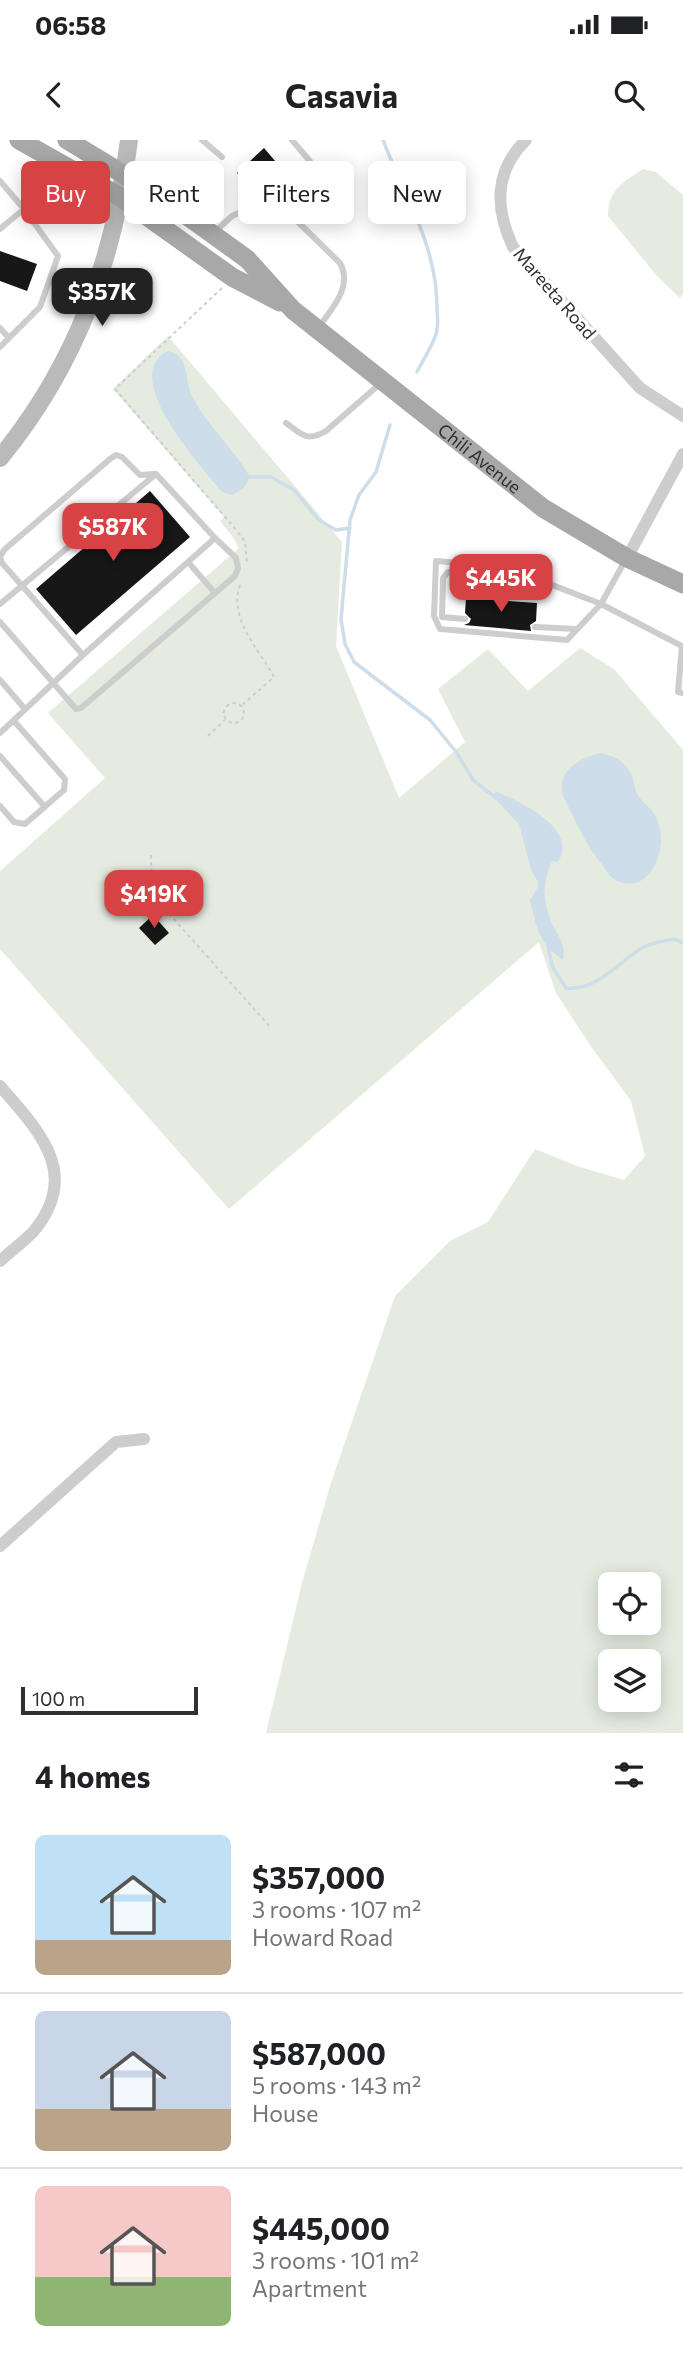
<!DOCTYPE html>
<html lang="en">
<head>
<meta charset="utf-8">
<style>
	body { margin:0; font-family:Commissioner,sans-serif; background:#f6f6f6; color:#202124; height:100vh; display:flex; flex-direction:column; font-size:26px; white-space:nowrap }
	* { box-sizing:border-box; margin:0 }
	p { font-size:23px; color:#757577 }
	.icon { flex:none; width:38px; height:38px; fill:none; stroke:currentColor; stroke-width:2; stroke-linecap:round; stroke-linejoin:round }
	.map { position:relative; height:1593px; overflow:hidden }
	.drawer { display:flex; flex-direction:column; background:#fff; flex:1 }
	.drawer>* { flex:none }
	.top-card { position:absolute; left:21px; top:21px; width:642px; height:63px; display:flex; gap:14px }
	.fabs { position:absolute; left:598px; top:1432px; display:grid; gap:14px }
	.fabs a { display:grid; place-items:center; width:63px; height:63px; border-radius:10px; background:#fff; box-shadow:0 4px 18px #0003; font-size:35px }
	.scale { position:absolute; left:21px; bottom:18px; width:177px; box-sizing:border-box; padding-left:7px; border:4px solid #303030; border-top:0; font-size:19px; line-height:24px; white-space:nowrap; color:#303030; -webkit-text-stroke:5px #fff; paint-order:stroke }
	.price { position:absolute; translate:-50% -60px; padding:0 16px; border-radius:14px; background:#d74245; color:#fff; font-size:23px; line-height:46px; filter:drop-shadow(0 2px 4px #0008) }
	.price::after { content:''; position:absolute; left:50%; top:42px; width:21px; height:16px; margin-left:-10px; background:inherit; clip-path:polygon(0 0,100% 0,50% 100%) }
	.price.current { background:#222; color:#fff }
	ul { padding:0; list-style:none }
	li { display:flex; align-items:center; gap:21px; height:175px; padding:0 35px }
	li+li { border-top:2px solid #e0e0e0 }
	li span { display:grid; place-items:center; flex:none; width:196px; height:140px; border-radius:10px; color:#555 }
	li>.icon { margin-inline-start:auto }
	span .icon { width:84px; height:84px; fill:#fffc; stroke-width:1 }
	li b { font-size:30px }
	h2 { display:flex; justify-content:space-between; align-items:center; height:84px; padding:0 35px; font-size:30px }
	.tag { padding:0 24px; border-radius:10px; background:#fff; box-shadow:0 4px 18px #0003; font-size:24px; line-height:63px }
	.tag.current { background:#d74245; color:#fff }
	.status { display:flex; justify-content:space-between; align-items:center; height:49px; padding:0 35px; background:#fff; direction:ltr }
	.status svg { height:19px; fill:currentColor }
	header { display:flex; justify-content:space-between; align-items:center; height:91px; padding:0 35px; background:#fff; font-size:32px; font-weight:700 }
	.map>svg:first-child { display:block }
</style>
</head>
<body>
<div class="status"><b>06:58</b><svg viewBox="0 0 49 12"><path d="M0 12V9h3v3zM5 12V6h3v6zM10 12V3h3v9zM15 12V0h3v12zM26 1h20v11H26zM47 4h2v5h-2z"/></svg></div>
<header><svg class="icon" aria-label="back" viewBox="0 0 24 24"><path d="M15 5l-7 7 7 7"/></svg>Casavia<svg class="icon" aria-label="search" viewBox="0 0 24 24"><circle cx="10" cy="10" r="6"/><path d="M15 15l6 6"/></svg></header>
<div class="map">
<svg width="683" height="1593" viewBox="0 0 683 1593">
	<rect width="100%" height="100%" fill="#fff"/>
	<path fill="#e5ecdf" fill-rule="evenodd" d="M643,29L656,32L683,55V154L680,158L656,135L608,76C608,50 623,42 643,29Z
		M168,196L342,402L336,506L399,658L465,602L438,549L488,509L528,551L580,508L614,529L683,610V1593H266L302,1443L330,1346L395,1156L450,1101L488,1082L535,1009L580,1027L624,1040L645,1016L631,961L590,905L556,853L539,802L229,1069L0,809V731L105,638L48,573L239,408L232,396L220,381L224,377L113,249ZM611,1444H649V1482H611ZM611,1521H649V1559H611Z"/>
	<path fill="#cdddea" d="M168,211C189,213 185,241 192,256C207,286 234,308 250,337L244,348L232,355L222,352C203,328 117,236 168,211Z
		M601,613C616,616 627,623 633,638C634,643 635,649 637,654C646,668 656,668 660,689C666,717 645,758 614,739C607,735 605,727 600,722C584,702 575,679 563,656C556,631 579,618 601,613Z
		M497,652C521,662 579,689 558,722L552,721C543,743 542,756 550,779C556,795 567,802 563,820C539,804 536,786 530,760L538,747V742L531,730L519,684L497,661L494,653Z"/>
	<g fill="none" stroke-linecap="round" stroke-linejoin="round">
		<path stroke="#cdddea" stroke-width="3.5" d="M383,0C404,55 437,106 437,167C437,175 439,186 436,194C432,207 423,220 417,232
			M390,285L376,332L359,355L350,380L341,479L345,504L354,522L430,580L457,613L473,640L496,658
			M250,337H271L294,350L319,380L336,390L350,388
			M548,805L552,826L566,848C597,851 617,823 642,808C651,803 663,801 674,799L683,803"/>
	</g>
	<path fill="#171717" d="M264,8L282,29L270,39L281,52L266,66L237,33Z
		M0,111L37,124L27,151L0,141Z
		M150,351L190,397L76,495L36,449Z
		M466,458L537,463L536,481L530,485L531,491L464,485L469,483L471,479L465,473Z
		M153,775L169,793L155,805L139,788Z"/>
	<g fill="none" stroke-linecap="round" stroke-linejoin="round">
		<path stroke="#cdcdcd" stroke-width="2" stroke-dasharray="3.5 3.5" stroke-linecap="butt" d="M222,148L115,249L238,392L245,402L247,423
			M240,445C228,479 259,509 274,537L241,566
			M224 573a10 10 0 1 1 20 0a10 10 0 1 1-20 0Z
			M208,596L225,580
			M151,715C151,734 153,752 164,768L271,888"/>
		<path stroke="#cdcdcd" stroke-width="6" d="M202,0L222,17
			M0,41L24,69L58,116L40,167L0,207
			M291,76L326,42L325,39L292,0
			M0,89L24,69
			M216,91L232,76L245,70L270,81L291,76L296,80L340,123C353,147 332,168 319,187
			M0,188L9,198
			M286,283C302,295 307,302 326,291L382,242
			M626,419L601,464L682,506L678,552L683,553
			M436,421L506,427L601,464L567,500L440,489L434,476Z
			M188,422L215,453
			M0,464L156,334L215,398L236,418L238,428L235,436L81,568L76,569L0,482
			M465,479L442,477L443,438L448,432L504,436L515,431
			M535,487L577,489
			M83,515L2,423L0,417L4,410L110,319L116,315L122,317L140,335L154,334
			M0,540L25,569
			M0,593L83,515L215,398
			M0,616L45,667
			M0,666L14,682L25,684L64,650L65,639L14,581"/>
		<path stroke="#cdcdcd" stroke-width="12" d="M526,0C494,31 495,69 513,107L640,248L683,276
			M627,418L683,314
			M0,946C39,991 82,1034 33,1092C23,1102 11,1111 0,1121
			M0,1406L116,1302L144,1299"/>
		<path stroke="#bababa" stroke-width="18" d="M0,318C77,224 114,120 129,0"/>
		<g stroke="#a8a8a8" stroke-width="19">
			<path d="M19,0L120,57L232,137L280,162"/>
			<path id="s1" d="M67,0L161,57L247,119L293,170L543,368L627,418L683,444"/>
		</g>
	</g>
	<g text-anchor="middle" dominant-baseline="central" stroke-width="7" stroke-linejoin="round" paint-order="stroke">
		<g font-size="18" fill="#303030" stroke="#fff">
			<text transform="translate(555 153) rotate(49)">Mareeta Road</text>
			<text stroke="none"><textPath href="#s1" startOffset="523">Chili Avenue</textPath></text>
		</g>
	</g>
</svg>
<div class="fabs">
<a><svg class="icon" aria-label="locate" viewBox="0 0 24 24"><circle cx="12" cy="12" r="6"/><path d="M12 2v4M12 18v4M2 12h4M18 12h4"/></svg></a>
<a><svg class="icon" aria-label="layers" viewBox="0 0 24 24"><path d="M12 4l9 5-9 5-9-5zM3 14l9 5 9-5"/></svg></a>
</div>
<div class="scale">100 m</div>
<b class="price current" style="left:102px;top:188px">$357K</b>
<b class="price" style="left:113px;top:423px">$587K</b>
<b class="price" style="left:501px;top:474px">$445K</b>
<b class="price" style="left:154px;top:790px">$419K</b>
<div class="top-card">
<a class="tag current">Buy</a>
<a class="tag">Rent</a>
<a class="tag">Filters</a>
<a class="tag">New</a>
</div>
</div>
<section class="drawer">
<h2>4 homes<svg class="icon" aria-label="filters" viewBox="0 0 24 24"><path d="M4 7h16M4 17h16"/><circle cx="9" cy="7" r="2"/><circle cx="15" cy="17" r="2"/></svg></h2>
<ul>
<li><span style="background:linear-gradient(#bfe0f5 75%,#b9a48a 0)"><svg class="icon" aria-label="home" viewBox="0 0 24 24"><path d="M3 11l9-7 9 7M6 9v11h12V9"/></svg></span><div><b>$357,000</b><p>3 rooms · 107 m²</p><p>Howard Road</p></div></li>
<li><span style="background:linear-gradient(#c9d6e8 70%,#b9a48a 0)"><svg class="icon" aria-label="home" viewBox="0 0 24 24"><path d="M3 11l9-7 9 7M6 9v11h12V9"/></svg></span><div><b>$587,000</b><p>5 rooms · 143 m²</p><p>House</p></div></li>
<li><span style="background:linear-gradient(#f6c9c9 65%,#8fb573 0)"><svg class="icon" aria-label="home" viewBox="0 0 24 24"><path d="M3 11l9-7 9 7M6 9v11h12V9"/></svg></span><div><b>$445,000</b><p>3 rooms · 101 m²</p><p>Apartment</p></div></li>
</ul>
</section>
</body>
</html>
